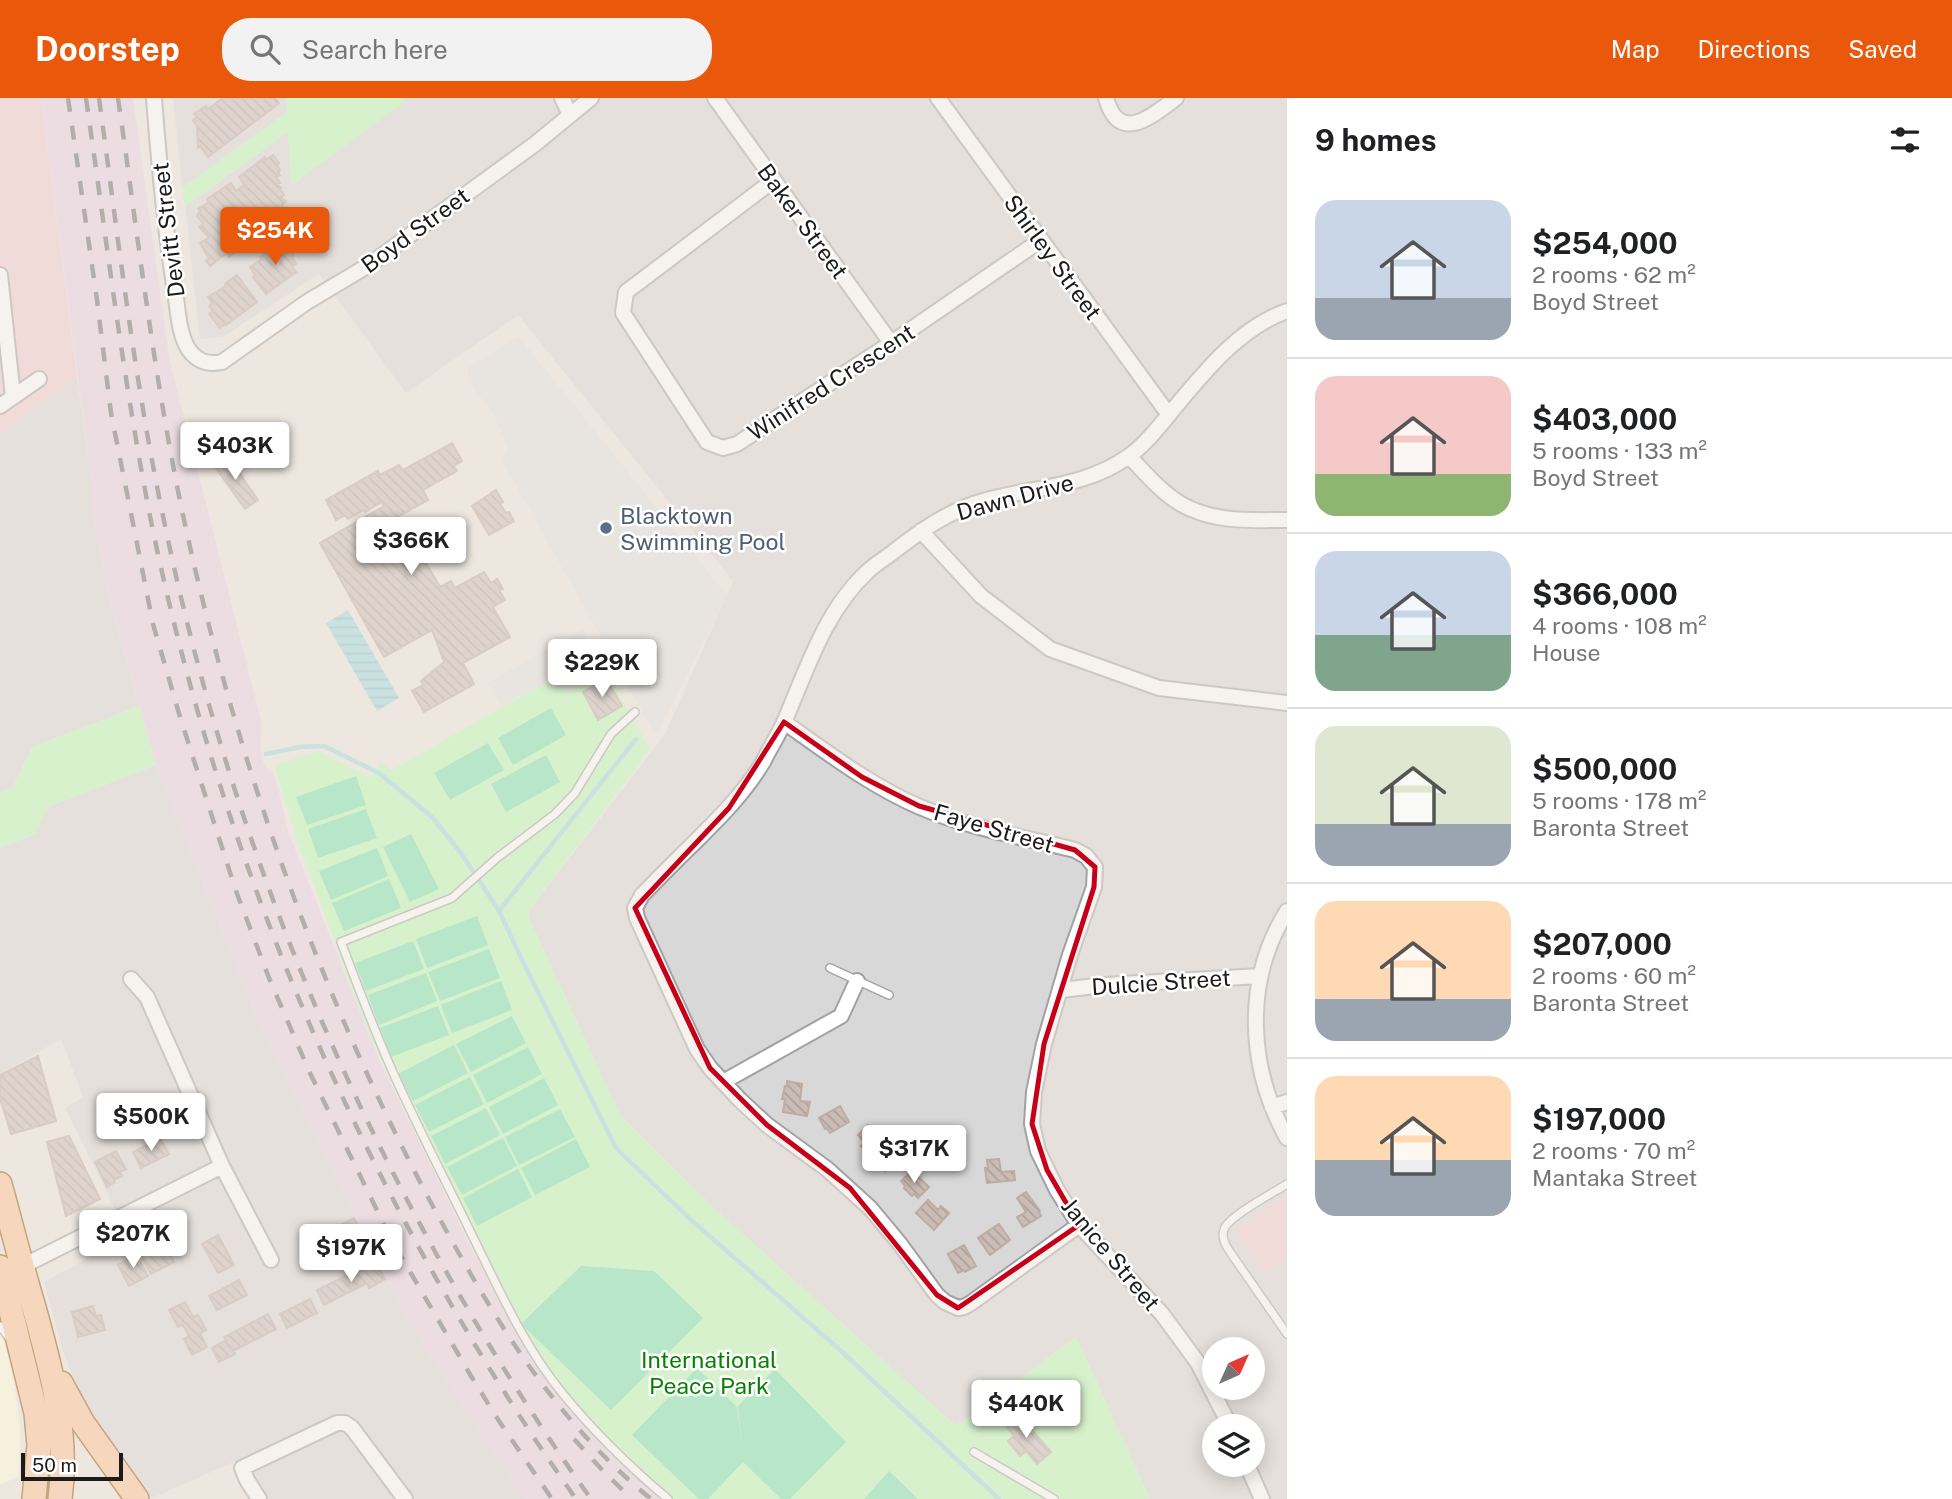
<!DOCTYPE html>
<html lang="en">
<head>
<meta charset="utf-8">
<style>
	body { margin:0; font-family:"Public Sans",sans-serif; background:#f2f2f2; color:#202124; height:100vh; display:flex; flex-direction:column; font-size:26px; white-space:nowrap }
	* { box-sizing:border-box; margin:0 }
	p { font-size:23px; color:#757577 }
	.icon { flex:none; width:38px; height:38px; fill:none; stroke:currentColor; stroke-width:2; stroke-linecap:round; stroke-linejoin:round }
	.map { position:relative; flex:1; overflow:hidden }
	.panel { display:flex; flex-direction:column; background:#fff; width:665px }
	.panel>* { flex:none }
	.needle { width:46px; rotate:45deg }
	.fabs { position:absolute; left:1202px; top:1239px; display:grid; gap:14px }
	.fabs a { display:grid; place-items:center; width:63px; height:63px; border-radius:50%; background:#fff; box-shadow:0 4px 18px #0003; font-size:35px }
	.scale { position:absolute; left:21px; bottom:18px; width:102px; box-sizing:border-box; padding-left:7px; border:4px solid #1b1b1b; border-top:0; font-size:19px; line-height:24px; white-space:nowrap; color:#1b1b1b; -webkit-text-stroke:5px #fff; paint-order:stroke }
	.price { position:absolute; translate:-50% -60px; padding:0 16px; border-radius:7px; background:#fff; color:#222; font-size:23px; line-height:46px; filter:drop-shadow(0 2px 4px #0008) }
	.price::after { content:''; position:absolute; left:50%; top:42px; width:21px; height:16px; margin-left:-10px; background:inherit; clip-path:polygon(0 0,100% 0,50% 100%) }
	.price.active { background:#ea580c; color:#fff }
	ul { padding:0; list-style:none }
	li { display:flex; align-items:center; gap:21px; height:175px; padding:0 28px }
	li+li { border-top:2px solid #e0e0e0 }
	li span { display:grid; place-items:center; flex:none; width:196px; height:140px; border-radius:21px; color:#555 }
	li>.icon { margin-inline-start:auto }
	span .icon { width:84px; height:84px; fill:#fffc; stroke-width:1 }
	li b { font-size:30px }
	h2 { display:flex; justify-content:space-between; align-items:center; height:84px; padding:0 28px; font-size:30px }
	header { display:flex; align-items:center; gap:42px; box-sizing:border-box; height:98px; padding:0 35px; background:#ea580c; color:#fff }
	header strong { font-size:33px }
	nav { display:flex; gap:38px; margin-inline-start:auto; font-size:24px }
	.search { width:490px; height:63px; background:#f2f2f2; display:flex; align-items:center; gap:18px; box-sizing:border-box; padding:0 24px; border-radius:28px; color:#757577; font-size:26px }
	main { display:flex; flex:1; min-height:0 }
	.map>svg:first-child { display:block }
</style>
</head>
<body>
<header>
<strong>Doorstep</strong>
<div class="search"><svg class="icon" aria-label="search" viewBox="0 0 24 24"><circle cx="10" cy="10" r="6"/><path d="M15 15l6 6"/></svg>Search here</div>
<nav><a>Map</a><a>Directions</a><a>Saved</a></nav>
</header>
<main>
<div class="map">
<svg width="1287" height="1401" viewBox="0 0 1287 1401">
	<defs>
		<pattern id="water-rules" width="6" height="5" patternUnits="userSpaceOnUse" patternTransform="scale(1.75)"><rect width="6" height="5" fill="#9cd9e0"/><path d="M0 2.5h6" fill="none" stroke="#86bac0"/></pattern>
		<pattern id="building-back-hatch" width="6" height="6" patternUnits="userSpaceOnUse" patternTransform="scale(1.75)"><rect width="6" height="6" fill="#cabcb6"/><path d="M-1 5l2 2M0 0l6 6M5-1l2 2" fill="none" stroke="#ada19c"/></pattern>
	</defs>
	<rect width="100%" height="100%" fill="#eee7e0"/>
	<path fill="#d9d8d8" fill-rule="evenodd" d="M173,0H285L287,14L182,90Z
		M404,0H1287V1401H1150L1076,1239L956,1328L713,1109L620,1017L529,820L528,814L665,636L733,483L518,217L406,295L319,176L223,239L200,241L185,109L288,33L292,87ZM1214,1251H1253V1290H1214ZM1214,1328H1253V1367H1214Z
		M77,279L92,386V408L107,493L139,608L32,649L13,689L0,694V335Z
		M156,667L254,913L408,1222L471,1321L525,1401H268L243,1360L152,1400L106,1337L80,1295L64,1257L44,1184L128,1138L65,1010L83,999L61,941L0,976V750L35,736L48,709Z"/>
	<path fill="#f1cdd0" d="M0,0H41L77,279L0,335Z
		M1285,1097L1287,1100V1160L1265,1175L1235,1132Z"/>
	<path fill="#fffad8" d="M0,1226L14,1284L20,1331V1356L19,1378L0,1387Z"/>
	<path fill="#e8d1e6" d="M41,0H133L169,259L262,627L260,649L263,664L275,679L288,733L378,959L469,1146L532,1262L550,1287L597,1341L660,1401H525L471,1321L408,1222L254,913L156,667L107,493L92,408V386Z"/>
	<path fill="#bafdb7" d="M285,0H404L405,4L291,87L288,34L185,109L182,90L287,14Z
		M607,575L650,651L528,814L529,820L620,1017L713,1109L956,1328L1076,1239L1150,1401H663L558,1294L534,1263L467,1138L368,934L297,742L274,667L318,653L371,679L381,664L392,672L549,582L554,591L562,586L567,595Z
		M139,608L156,667L48,709L35,736L0,750V694L13,689L32,649Z"/>
	<path fill="#76e4ac" d="M551,610L566,637L513,667L498,640Z
		M488,645L504,672L450,702L434,675Z
		M546,657L560,684L506,714L491,686Z
		M356,678L366,707L307,727L296,699Z
		M366,711L377,740L318,760L308,731Z
		M411,736L439,791L410,804L383,749Z
		M377,750L388,778L331,802L319,773Z
		M389,781L401,810L344,833L332,805Z
		M477,818L488,847L427,870L416,841Z
		M413,843L424,871L366,893L355,865Z
		M489,851L500,880L440,903L428,874Z
		M426,875L437,903L379,927L368,897Z
		M501,883L512,912L452,935L441,907Z
		M438,908L449,937L391,959L380,930Z
		M512,918L526,945L471,974L456,946Z
		M454,947L468,975L413,1003L398,976Z
		M528,949L542,976L487,1005L473,977Z
		M470,979L484,1006L429,1034L415,1007Z
		M544,980L558,1007L503,1036L489,1009Z
		M486,1010L500,1037L445,1066L431,1038Z
		M560,1011L575,1039L519,1067L505,1039Z
		M503,1040L517,1068L462,1097L447,1069Z
		M576,1041L590,1069L535,1097L521,1070Z
		M518,1071L532,1099L477,1128L463,1100Z
		M581,1168L654,1173L703,1220L611,1312L521,1226Z
		M697,1270L737,1309L742,1349L738,1308L775,1271L846,1344L790,1401H781L743,1364L708,1401H699L632,1337Z
		M889,1373L918,1401H864Z"/>
	<path fill="#dfdfdf" d="M518,238L727,497L656,638L502,362L508,351L496,321L468,281V270Z
		M583,531L607,575L567,595L557,577L501,608L488,585Z"/>
	<path fill="url(#water-rules)" d="M348,512L399,600L377,613L326,525Z"/>
	<g fill="none" stroke-linecap="round" stroke-linejoin="round">
		<path stroke="#9cd9e0" stroke-width="4.5" d="M266,656L300,649L324,648L379,675L432,719L461,755L499,813L525,868L616,1050L690,1121L839,1251L999,1401
			M499,813L636,641"/>
	</g>
	<path fill="url(#building-back-hatch)" stroke="#c0aba1" stroke-width="2" d="M223,0H275L279,5L261,19L259,16L261,19L208,59L200,48L198,50L197,28L193,22L197,19L194,16L206,8L208,11Z
		M273,57L279,65L277,67L280,72L278,74L280,77L276,79L280,85L277,86L281,90L280,91L284,97L281,99L286,104L282,107L285,115L280,119L282,121L268,131L261,121L256,124L263,133L260,135L259,134L240,150L239,148L232,152L234,155L229,159L227,155L210,168L206,163L209,161L200,145L209,139L199,129L203,126L197,118L200,113L198,111L209,104L207,101L231,85L236,93L244,87L239,79L265,59L266,62Z
		M287,142L292,150L294,158L292,159L296,166L292,169L296,174L266,196L253,179L255,177L250,169L262,161L260,159L280,144L282,146Z
		M237,177L257,204L226,227L225,226L220,230L209,216L213,213L209,208L212,205L208,199L226,188L225,186Z
		M452,345L462,363L454,368L457,373L423,392L428,402L399,418L440,489L451,483L455,490L484,474L491,485L497,481L503,491L499,492L505,502L493,509L510,539L463,565L474,586L424,614L412,593L423,587L421,583L444,564L432,532L384,559L320,445L384,408L379,399L377,400L380,405L365,414L364,412L348,421L345,417L336,422L326,402L378,373L380,377L399,367L403,372Z
		M226,356L258,402L245,411L213,366Z
		M496,392L503,404L500,406L506,415L509,414L514,423L489,437L472,408Z
		M606,581L622,608L598,622L583,594Z
		M38,958L56,1023L11,1036L0,1000V977Z
		M787,983L802,986L800,1003L810,1004L807,1018L783,1014L785,1001H782L785,988H787Z
		M840,1008L849,1024L830,1035L827,1030L825,1031L819,1020Z
		M868,1027L887,1044L871,1059L861,1048L864,1044L858,1037Z
		M69,1038L100,1101L66,1118L47,1044Z
		M160,1040L169,1056L141,1070L133,1054Z
		M894,1048L907,1061L896,1072L891,1067L885,1073L876,1064Z
		M116,1053L126,1071L120,1074L122,1078L114,1082L115,1084L107,1089L95,1064Z
		M999,1061L1001,1074L1014,1073L1015,1082L987,1085L985,1070L988,1069L987,1062Z
		M912,1073L929,1089L918,1100L914,1096L912,1098L904,1090L905,1088L901,1083Z
		M1026,1094L1040,1113L1039,1114L1041,1118L1023,1129L1017,1119L1026,1114L1017,1100Z
		M928,1102L938,1112L941,1108L949,1115L934,1132L916,1115Z
		M354,1120L362,1136L348,1144L350,1147L319,1163L311,1148L339,1133L337,1129Z
		M999,1126L1010,1142L990,1157L978,1140Z
		M218,1137L234,1167L218,1175L202,1146Z
		M160,1139L174,1164L151,1176L140,1156L142,1155L140,1151Z
		M964,1147L976,1168L965,1174L964,1172L958,1175L948,1156Z
		M137,1157L148,1178L129,1188L118,1167Z
		M377,1166L385,1181L369,1190L367,1185L324,1207L317,1192L362,1170L363,1173Z
		M239,1182L247,1197L217,1212L209,1198Z
		M310,1201L317,1215L287,1230L280,1216Z
		M185,1204L193,1219L198,1217L206,1232L200,1235L207,1249L192,1257L184,1241L189,1238L182,1226L178,1229L169,1212Z
		M93,1208L96,1218L101,1217L105,1232L78,1239L72,1214Z
		M268,1216L276,1231L233,1253L235,1256L219,1264L212,1250L226,1242L224,1239Z
		M1018,1316L1051,1354L1037,1366L1026,1353L1020,1358L1008,1343L1014,1338L1005,1327Z"/>
	<g fill="none" stroke-linecap="round" stroke-linejoin="round">
		<defs>
			<path id="service" d="M635,614L611,636L575,695L555,716L497,760L452,800L341,844C356,883 371,924 388,963C413,1021 443,1077 471,1135C498,1189 524,1249 563,1296C594,1334 630,1369 668,1401
				M830,870L889,897
				M1287,1086C1273,1095 1233,1116 1225,1129C1221,1137 1224,1144 1228,1151L1287,1236
				M0,1228L9,1240
				M974,1354L1054,1401"/>
			<path id="minor" d="M154,0C159,66 165,134 176,200C178,216 180,239 189,252C198,264 208,267 222,264L307,204L369,167L535,46L591,0
				M562,0L570,17
				M715,0L891,245
				M938,0L1169,317
				M1106,0C1119,47 1152,18 1176,0
				M774,82L626,194L623,215L707,344L723,350L737,346L891,245L1041,142
				M0,177L13,299
				M0,308L39,281
				M1129,358C1145,375 1161,394 1181,406C1214,425 1251,422 1287,422
				M921,433L981,498L1050,551L1159,590L1287,605
				M784,624C828,655 871,688 920,709C969,730 1023,739 1075,752L1086,758L1095,769L1094,789L1070,857L1044,946L1034,994L1032,1026L1038,1053L1057,1092L1079,1127L1162,1216L1198,1265L1230,1328
				M1287,813C1243,883 1248,970 1287,1040
				M131,881L147,899L222,1068L271,1162
				M1061,892L1105,887L1260,878
				M723,984L841,918L857,883
				M1272,1009L1287,1004
				M1079,1127L971,1205L964,1209L958,1210L945,1204L937,1197L900,1146L870,1110L827,1071L767,1027L740,1002L710,970L697,951L637,820L635,810L642,797C658,781 674,764 691,748C717,722 744,696 763,664C770,650 779,636 785,622C807,571 825,513 867,474C874,467 884,461 892,455C920,433 948,413 983,403C1032,389 1087,389 1129,358C1147,345 1161,326 1176,308C1206,272 1241,229 1287,213
				M17,1171L222,1068
				M1247,1367L1262,1401
				M259,1401L247,1382L242,1370L337,1325H345L352,1330L405,1401"/>
			<path id="primary" d="M0,1086C11,1126 21,1166 33,1206C51,1270 69,1334 60,1401
				M0,1169L36,1315L39,1347L34,1401
				M61,1285L83,1325L137,1401"/>
		</defs>
		<use href="#service" stroke="#a2a2a2" stroke-width="10"/>
		<use href="#minor" stroke="#a2a2a2" stroke-width="18"/>
		<use href="#primary" stroke="#935000" stroke-width="26"/>
		<use href="#service" stroke="#fff" stroke-width="7"/>
		<use href="#minor" stroke="#fff" stroke-width="14"/>
		<use href="#primary" stroke="#ffc394" stroke-width="23"/>
		<path stroke="#696969" stroke-width="4.5" stroke-dasharray="14 14" stroke-linecap="butt" d="M68,0L97,202L111,315L153,526L180,619L236,793L269,880L309,973L392,1143L471,1278L499,1323L552,1401
			M86,0C106,139 123,280 150,418C221,770 369,1108 576,1401
			M99,0C118,139 134,280 163,418C235,771 382,1108 591,1401
			M118,0C138,139 154,280 183,417C234,655 315,886 429,1101C490,1214 551,1319 651,1401
			M574,1341L604,1374L632,1401"/>
	</g>
	<path d="M0 0H1287V1401H0ZM784,624L862,679L919,708L1075,752L1095,769L1094,789L1044,946L1032,1026L1047,1072L1079,1127L958,1210L937,1197L850,1090L767,1027L710,970L635,810L729,710Z" fill="#eee7e0" fill-opacity=".55" fill-rule="evenodd"/>
	<path fill="none" stroke="#c70019" stroke-width="5" stroke-linejoin="round" d="M784,624L862,679L919,708L1075,752L1095,769L1094,789L1044,946L1032,1026L1047,1072L1079,1127L958,1210L937,1197L850,1090L767,1027L710,970L635,810L729,710Z"/>
	<circle fill="#5c6f8a" stroke="#fff" stroke-width="2.5" cx="606" cy="430" r="7"/>
	<g text-anchor="middle" dominant-baseline="central" stroke-width="5" stroke-linejoin="round" paint-order="stroke">
		<g font-size="23" fill="#1b1b1b" stroke="#fff">
			<text transform="translate(803 123) rotate(54)">Baker Street</text>
			<text transform="translate(168 132) rotate(-97)">Devitt Street</text>
			<text transform="translate(415 132) rotate(-36)">Boyd Street</text>
			<text transform="translate(1053 159) rotate(54)">Shirley Street</text>
			<text transform="translate(831 284) rotate(-33)">Winifred Crescent</text>
			<text transform="translate(1015 399) rotate(-15)">Dawn Drive</text>
			<text transform="translate(994 730) rotate(16)">Faye Street</text>
			<text transform="translate(1161 884) rotate(-4)">Dulcie Street</text>
			<text transform="translate(1111 1156) rotate(50)">Janice Street</text>
		</g>
		<g font-size="23" fill="#4e5e75" stroke="#fff" text-anchor="start">
			<text x="620" y="417">Blacktown<tspan x="620" dy="26">Swimming Pool</tspan></text>
		</g>
		<g font-size="23" fill="#088003" stroke="#fff">
			<text x="709" y="1261">International<tspan x="709" dy="26">Peace Park</tspan></text>
		</g>
	</g>
</svg>
<div class="fabs">
<a><svg class="needle" viewBox="-14 -14 28 28"><path d="M0-13l5 13h-10z" fill="#e53935"/><path d="M0 13l5-13h-10z" fill="#757577"/></svg></a>
<a><svg class="icon" aria-label="layers" viewBox="0 0 24 24"><path d="M12 4l9 5-9 5-9-5zM3 14l9 5 9-5"/></svg></a>
</div>
<div class="scale">50 m</div>
<b class="price active" style="left:275px;top:169px">$254K</b>
<b class="price" style="left:235px;top:384px">$403K</b>
<b class="price" style="left:411px;top:479px">$366K</b>
<b class="price" style="left:602px;top:601px">$229K</b>
<b class="price" style="left:151px;top:1055px">$500K</b>
<b class="price" style="left:914px;top:1087px">$317K</b>
<b class="price" style="left:133px;top:1172px">$207K</b>
<b class="price" style="left:351px;top:1186px">$197K</b>
<b class="price" style="left:1026px;top:1342px">$440K</b>
</div>
<section class="panel">
<h2>9 homes<svg class="icon" aria-label="filters" viewBox="0 0 24 24"><path d="M4 7h16M4 17h16"/><circle cx="9" cy="7" r="2"/><circle cx="15" cy="17" r="2"/></svg></h2>
<ul>
<li><span style="background:linear-gradient(#c9d6e8 70%,#9aa5b1 0)"><svg class="icon" aria-label="home" viewBox="0 0 24 24"><path d="M3 11l9-7 9 7M6 9v11h12V9"/></svg></span><div><b>$254,000</b><p>2 rooms · 62 m²</p><p>Boyd Street</p></div></li>
<li><span style="background:linear-gradient(#f6c9c9 70%,#8fb573 0)"><svg class="icon" aria-label="home" viewBox="0 0 24 24"><path d="M3 11l9-7 9 7M6 9v11h12V9"/></svg></span><div><b>$403,000</b><p>5 rooms · 133 m²</p><p>Boyd Street</p></div></li>
<li><span style="background:linear-gradient(#c9d6e8 60%,#7fa58c 0)"><svg class="icon" aria-label="home" viewBox="0 0 24 24"><path d="M3 11l9-7 9 7M6 9v11h12V9"/></svg></span><div><b>$366,000</b><p>4 rooms · 108 m²</p><p>House</p></div></li>
<li><span style="background:linear-gradient(#dfe7d0 70%,#9aa5b1 0)"><svg class="icon" aria-label="home" viewBox="0 0 24 24"><path d="M3 11l9-7 9 7M6 9v11h12V9"/></svg></span><div><b>$500,000</b><p>5 rooms · 178 m²</p><p>Baronta Street</p></div></li>
<li><span style="background:linear-gradient(#ffd9b3 70%,#9aa5b1 0)"><svg class="icon" aria-label="home" viewBox="0 0 24 24"><path d="M3 11l9-7 9 7M6 9v11h12V9"/></svg></span><div><b>$207,000</b><p>2 rooms · 60 m²</p><p>Baronta Street</p></div></li>
<li><span style="background:linear-gradient(#ffd9b3 60%,#9aa5b1 0)"><svg class="icon" aria-label="home" viewBox="0 0 24 24"><path d="M3 11l9-7 9 7M6 9v11h12V9"/></svg></span><div><b>$197,000</b><p>2 rooms · 70 m²</p><p>Mantaka Street</p></div></li>
</ul>
</section>
</main>
</body>
</html>
